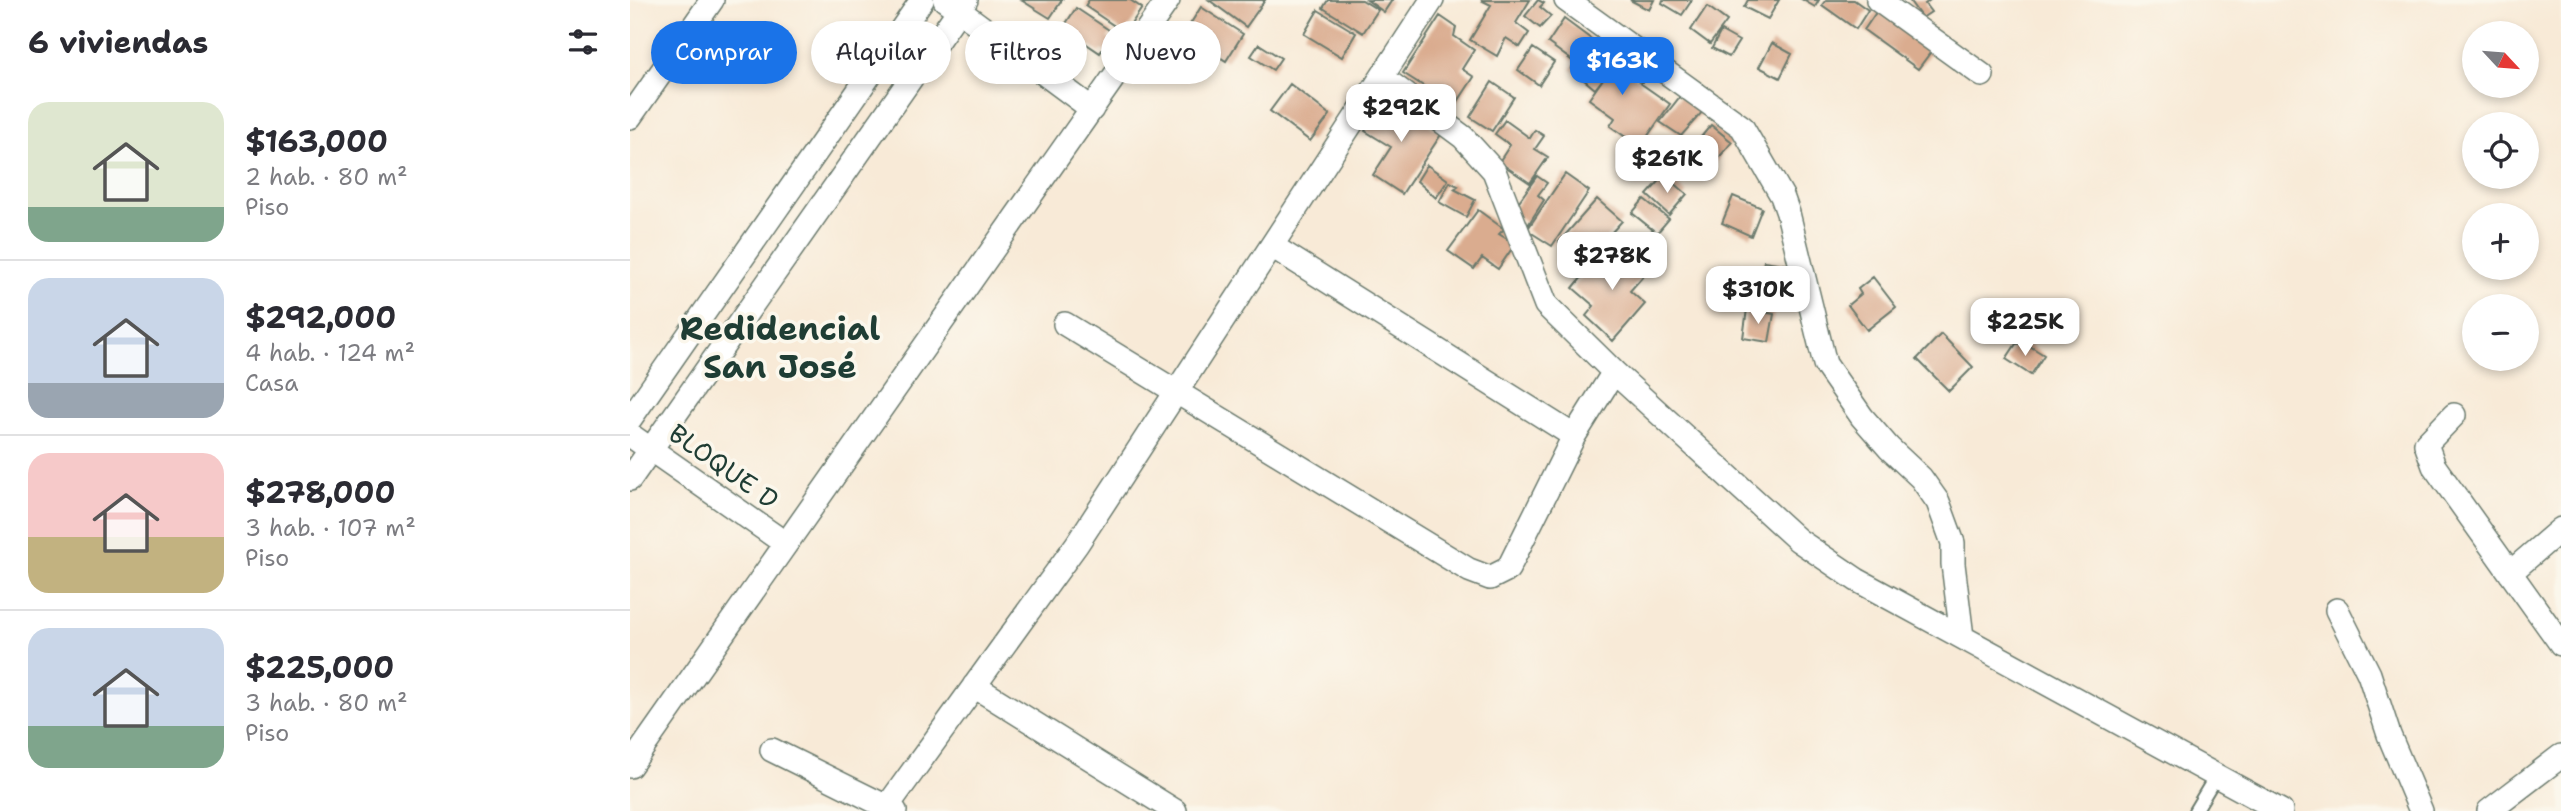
<!DOCTYPE html>
<html lang="es">
<head>
<meta charset="utf-8">
<style>
	body { margin:0; font-family:"Shantell Sans",sans-serif; background:#f2f2f3; color:#2b2b33; height:100vh; display:flex; flex-direction:column; font-size:26px; white-space:nowrap }
	* { box-sizing:border-box; margin:0 }
	p { font-size:23px; color:#7c7c81 }
	.icon { flex:none; width:38px; height:38px; fill:none; stroke:currentColor; stroke-width:2; stroke-linecap:round; stroke-linejoin:round }
	.map { position:relative; flex:1; overflow:hidden }
	.drawer { display:flex; flex-direction:column; background:#fff; width:630px }
	.drawer>* { flex:none }
	.top-card { position:absolute; left:21px; top:21px; width:665px; height:63px; display:flex; gap:14px }
	.needle { width:46px; rotate:116deg }
	.buttons { position:absolute; left:1832px; top:21px; display:grid; gap:14px }
	.buttons a { display:grid; place-items:center; width:77px; height:77px; border-radius:50%; background:#fff; box-shadow:0 4px 10px #0003; font-size:35px }
	.price { position:absolute; translate:-50% -60px; padding:0 16px; border-radius:14px; background:#fff; color:#222; font-size:23px; line-height:46px; filter:drop-shadow(0 2px 4px #0008) }
	.price::after { content:''; position:absolute; left:50%; top:42px; width:21px; height:16px; margin-left:-10px; background:inherit; clip-path:polygon(0 0,100% 0,50% 100%) }
	.price.selected { background:#1a73e8; color:#fff }
	ul { padding:0; list-style:none }
	li { display:flex; align-items:center; gap:21px; height:175px; padding:0 28px }
	li+li { border-top:2px solid #e1e1e2 }
	li span { display:grid; place-items:center; flex:none; width:196px; height:140px; border-radius:21px; color:#555 }
	li>.icon { margin-inline-start:auto }
	span .icon { width:84px; height:84px; fill:#fffc; stroke-width:1 }
	li b { font-size:30px }
	h2 { display:flex; justify-content:space-between; align-items:center; height:84px; padding:0 28px; font-size:30px }
	.tag { padding:0 24px; border-radius:32px; background:#fff; box-shadow:0 4px 10px #0003; font-size:24px; line-height:63px }
	.tag.selected { background:#1a73e8; color:#fff }
	main { display:flex; flex:1; min-height:0 }
	.map>svg:first-child { display:block }
</style>
</head>
<body>
<main>
<section class="drawer">
<h2>6 viviendas<svg class="icon" aria-label="filters" viewBox="0 0 24 24"><path d="M4 7h16M4 17h16"/><circle cx="9" cy="7" r="2"/><circle cx="15" cy="17" r="2"/></svg></h2>
<ul>
<li><span style="background:linear-gradient(#dfe7d0 75%,#7fa58c 0)"><svg class="icon" aria-label="home" viewBox="0 0 24 24"><path d="M3 11l9-7 9 7M6 9v11h12V9"/></svg></span><div><b>$163,000</b><p>2 hab. · 80 m²</p><p>Piso</p></div></li>
<li><span style="background:linear-gradient(#c9d6e8 75%,#9aa5b1 0)"><svg class="icon" aria-label="home" viewBox="0 0 24 24"><path d="M3 11l9-7 9 7M6 9v11h12V9"/></svg></span><div><b>$292,000</b><p>4 hab. · 124 m²</p><p>Casa</p></div></li>
<li><span style="background:linear-gradient(#f6c9c9 60%,#c2b280 0)"><svg class="icon" aria-label="home" viewBox="0 0 24 24"><path d="M3 11l9-7 9 7M6 9v11h12V9"/></svg></span><div><b>$278,000</b><p>3 hab. · 107 m²</p><p>Piso</p></div></li>
<li><span style="background:linear-gradient(#c9d6e8 70%,#7fa58c 0)"><svg class="icon" aria-label="home" viewBox="0 0 24 24"><path d="M3 11l9-7 9 7M6 9v11h12V9"/></svg></span><div><b>$225,000</b><p>3 hab. · 80 m²</p><p>Piso</p></div></li>
</ul>
</section>
<div class="map">
<svg width="1931" height="811" viewBox="0 0 1931 811">
	<rect width="100%" height="100%" fill="#fbf7ec"/>
	<filter id="ink" filterUnits="userSpaceOnUse"><feTurbulence type="fractalNoise" baseFrequency=".0143" numOctaves="2"/><feDisplacementMap in="SourceGraphic" scale="14" xChannelSelector="R" yChannelSelector="G"/><feConvolveMatrix kernelMatrix="1 2 1 2 8 2 1 2 1" color-interpolation-filters="sRGB"/></filter>
	<filter id="wash" filterUnits="userSpaceOnUse"><feTurbulence type="fractalNoise" baseFrequency=".00686" numOctaves="4" result="noise"/><feDisplacementMap in="SourceGraphic" scale="28" xChannelSelector="R" yChannelSelector="G"/><feGaussianBlur stdDeviation="1.57" result="paint"/><feColorMatrix in="noise" values="0 0 0 0 0 0 0 0 0 0 0 0 0 0 0 0 0 1.4 0 .05"/><feComposite in="paint" operator="in"/></filter>
	<g filter="url(#wash)">
		<rect width="100%" height="100%" fill="#f8ead7"/>
		<g id="blocks">
			<path fill="#daac8f" d="M391,0H432L420,18Z
				M459,0H500L512,8L495,33L455,6Z
				M579,0H635L616,27Z
				M698,0H732L748,10L733,33L693,8Z
				M737,0H762L754,12Z
				M851,0H900L886,23L899,33L890,47L876,38L867,56L840,40L861,5Z
				M908,0L914,3L910,7L921,16L910,28L895,16Z
				M1000,0H1024L1019,10Z
				M1033,0H1062L1052,15L1032,3Z
				M1118,0H1149L1138,19L1114,7Z
				M1173,0H1189L1185,7Z
				M1196,0H1224L1238,10L1226,29L1192,5Z
				M1279,0H1300L1295,4L1301,12L1292,18Z
				M1077,6L1097,21L1080,44L1061,30Z
				M571,7L613,34L596,61L554,34Z
				M446,8L482,32L478,38L485,43L478,54L472,50L470,53L433,28Z
				M1249,8L1303,49L1288,69L1234,30Z
				M688,10L726,33L712,57L674,34Z
				M810,16L826,27L824,36L844,50L832,69L844,77L825,106L773,73Z
				M934,19L961,39L944,62L918,43Z
				M1091,31L1109,41L1099,57L1082,48Z
				M1142,43L1162,54L1150,78L1129,67Z
				M629,44L651,58L643,70L621,56Z
				M903,48L924,62L909,85L888,70Z
				M959,48L982,67L986,62L1012,82L1010,83L1040,104L1010,147L980,126L985,118L959,99L973,79L965,89L941,69Z
				M862,82L884,97L862,131L840,117Z
				M660,84L700,115L680,141L640,111Z
				M1052,94L1074,110L1051,136L1030,122Z
				M757,97L812,133L772,194L743,175L761,147L735,131Z
				M875,120L900,138L905,130L914,136L905,149L918,157L900,183L869,162L880,145L865,134Z
				M1081,125L1102,142L1072,178L1051,161Z
				M797,165L818,180L806,198L787,181Z
				M935,174L959,191L922,246L897,230Z
				M1035,175L1057,194L1039,215L1017,195Z
				M907,176L917,183L908,195L914,200L898,225L882,211Z
				M820,182L828,186L824,189L845,200L836,217L809,202Z
				M1103,196L1132,208L1121,236L1092,223Z
				M967,199L992,221L953,264L929,242Z
				M1014,199L1039,219L1027,233L1002,213Z
				M848,210L874,229L869,234L885,244L868,269L852,258L844,269L818,251Z
				M975,249L998,268L1009,256L1021,267L1000,291L1015,304L983,341L956,316L964,306L943,288Z
				M1134,261L1159,265L1154,289L1130,283Z
				M1243,277L1266,307L1237,330L1218,305L1231,294L1228,289Z
				M1117,309L1144,314L1139,342L1113,338Z
				M1311,334L1343,367L1319,391L1287,359Z
				M1395,343L1414,355L1401,375L1376,359L1386,344Z"/>
		</g>
	</g>
	<g filter="url(#ink)">
		<use href="#blocks" fill-opacity="0" stroke="#6b7a6d" stroke-width="2"/>
		<g fill="none" stroke-linecap="round" stroke-linejoin="round">
			<defs>
				<path id="service" d="M1565,811L1586,776"/>
				<path id="minor" d="M315,0L462,109
					M936,0L1112,127L1152,196L1158,213L1195,364L1232,417L1259,448L1291,478L1308,502L1323,543V564L1332,637
					M1248,0L1352,75
					M752,77L833,137L864,171L916,305L984,372L1168,540L1227,580L1651,811
					M0,117L82,0
					M642,246L944,436L984,372
					M435,324L839,570L860,578L878,569L944,436
					M1824,415L1796,444L1804,466L1931,644
					M0,419L292,0
					M0,435L156,544
					M0,479L336,0
					M1880,573L1931,529
					M1707,610L1739,674L1759,735L1791,811
					M344,686L545,811
					M142,750L265,811
					M0,766L538,0
					M254,811L447,544L802,0
					M1859,811L1931,756"/>
			</defs>
			<use href="#service" stroke="#6b7a6d" stroke-width="16"/>
			<use href="#minor" stroke="#6b7a6d" stroke-width="26"/>
			<use href="#service" stroke="#fff" stroke-width="12"/>
			<use href="#minor" stroke="#fff" stroke-width="23"/>
		</g>
	</g>
	<g text-anchor="middle" dominant-baseline="central" stroke-width="7" stroke-linejoin="round" paint-order="stroke">
		<g font-size="26" fill="#1f3d34" stroke="#fbf7ec">
			<text transform="translate(94 466) rotate(35)">BLOQUE D</text>
		</g>
		<g font-size="33" font-weight="bold" fill="#1f3d34" stroke="#fbf7ec">
			<text x="150" y="328">Redidencial<tspan x="150" dy="38">San José</tspan></text>
		</g>
	</g>
</svg>
<div class="buttons">
<a><svg class="needle" viewBox="-14 -14 28 28"><path d="M0-13l5 13h-10z" fill="#e53935"/><path d="M0 13l5-13h-10z" fill="#7c7c81"/></svg></a>
<a><svg class="icon" aria-label="locate" viewBox="0 0 24 24"><circle cx="12" cy="12" r="6"/><path d="M12 2v4M12 18v4M2 12h4M18 12h4"/></svg></a>
<a>+</a>
<a>−</a>
</div>
<b class="price selected" style="left:992px;top:97px">$163K</b>
<b class="price" style="left:771px;top:144px">$292K</b>
<b class="price" style="left:1037px;top:195px">$261K</b>
<b class="price" style="left:982px;top:292px">$278K</b>
<b class="price" style="left:1128px;top:326px">$310K</b>
<b class="price" style="left:1395px;top:358px">$225K</b>
<div class="top-card">
<a class="tag selected">Comprar</a>
<a class="tag">Alquilar</a>
<a class="tag">Filtros</a>
<a class="tag">Nuevo</a>
</div>
</div>
</main>
</body>
</html>
